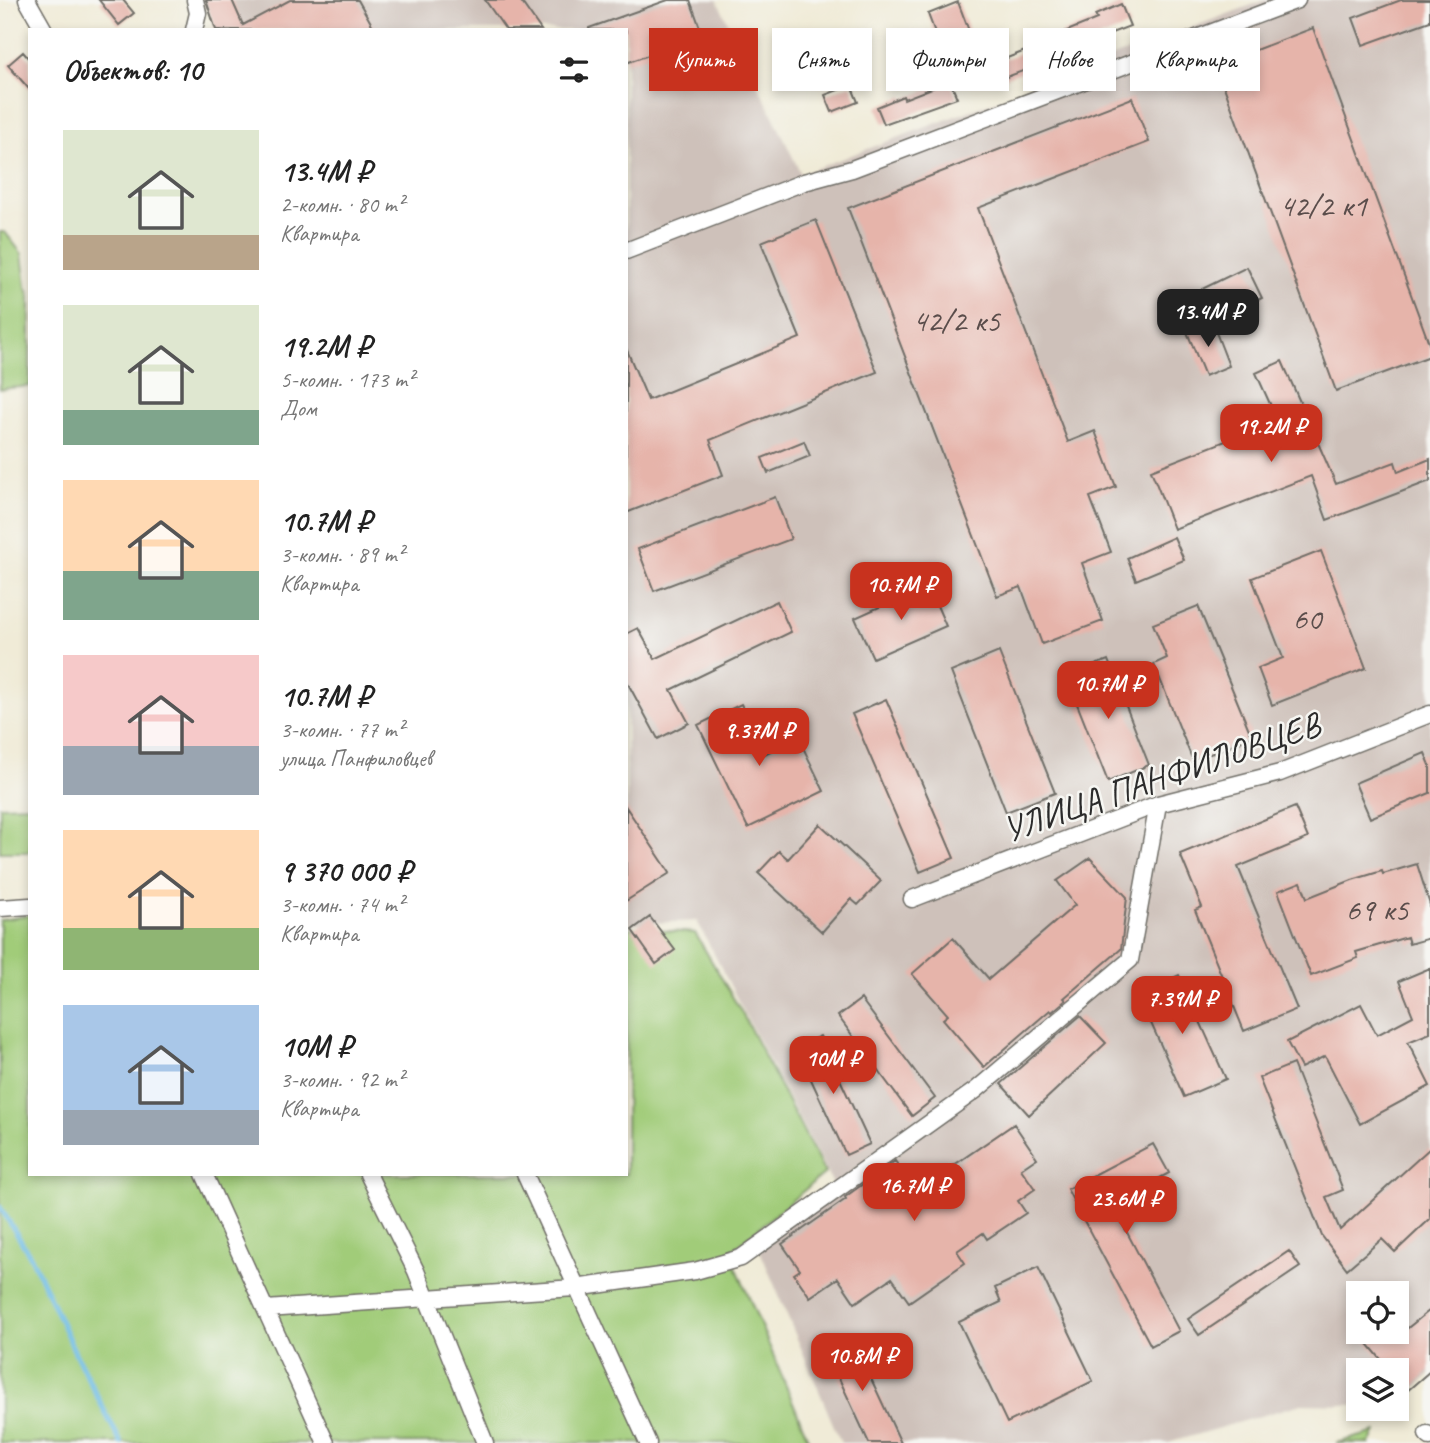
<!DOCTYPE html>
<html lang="ru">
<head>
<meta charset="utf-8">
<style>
	body { margin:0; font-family:Caveat,sans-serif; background:#f6f6f6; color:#222; height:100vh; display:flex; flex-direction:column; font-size:26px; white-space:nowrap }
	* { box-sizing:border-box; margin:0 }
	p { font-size:23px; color:#767676 }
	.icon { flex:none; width:38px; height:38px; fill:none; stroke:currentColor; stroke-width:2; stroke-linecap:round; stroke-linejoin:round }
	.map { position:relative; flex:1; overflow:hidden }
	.side { position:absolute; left:28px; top:28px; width:600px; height:1148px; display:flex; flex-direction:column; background:#fff; border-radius:0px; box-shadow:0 4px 10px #0003 }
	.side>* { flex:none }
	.hud { position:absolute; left:649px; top:28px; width:665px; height:63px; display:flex; gap:14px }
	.fabs { position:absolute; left:1346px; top:1281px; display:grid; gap:14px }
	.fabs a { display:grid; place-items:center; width:63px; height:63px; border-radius:0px; background:#fff; box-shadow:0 4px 10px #0003; font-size:35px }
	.price { position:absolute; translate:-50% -60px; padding:0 16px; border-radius:14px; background:#c8321e; color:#fff; font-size:23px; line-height:46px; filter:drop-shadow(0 2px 4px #0008) }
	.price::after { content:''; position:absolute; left:50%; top:42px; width:21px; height:16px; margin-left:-10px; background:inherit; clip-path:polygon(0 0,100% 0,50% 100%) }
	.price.active { background:#222; color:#fff }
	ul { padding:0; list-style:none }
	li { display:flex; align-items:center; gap:21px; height:175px; padding:0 35px }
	li span { display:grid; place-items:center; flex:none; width:196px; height:140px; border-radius:0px; color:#555 }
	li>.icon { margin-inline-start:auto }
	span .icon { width:84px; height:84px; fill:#fffc; stroke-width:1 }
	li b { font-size:30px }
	h2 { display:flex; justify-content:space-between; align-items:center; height:84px; padding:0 35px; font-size:30px }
	.chip { padding:0 24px; border-radius:0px; background:#fff; box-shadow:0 4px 10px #0003; font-size:24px; line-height:63px }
	.chip.active { background:#c8321e; color:#fff }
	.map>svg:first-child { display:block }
</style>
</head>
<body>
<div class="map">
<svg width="1430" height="1443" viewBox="0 0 1430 1443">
	<rect width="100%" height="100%" fill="#f6f6f2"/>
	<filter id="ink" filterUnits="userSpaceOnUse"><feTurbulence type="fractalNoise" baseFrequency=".0143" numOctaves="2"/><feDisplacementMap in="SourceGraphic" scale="14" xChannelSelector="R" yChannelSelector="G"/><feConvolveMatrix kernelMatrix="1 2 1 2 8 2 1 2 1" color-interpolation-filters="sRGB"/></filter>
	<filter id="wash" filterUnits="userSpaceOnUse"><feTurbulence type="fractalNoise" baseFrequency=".00686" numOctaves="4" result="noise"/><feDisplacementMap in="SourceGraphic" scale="28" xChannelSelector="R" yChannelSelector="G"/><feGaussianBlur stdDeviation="1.57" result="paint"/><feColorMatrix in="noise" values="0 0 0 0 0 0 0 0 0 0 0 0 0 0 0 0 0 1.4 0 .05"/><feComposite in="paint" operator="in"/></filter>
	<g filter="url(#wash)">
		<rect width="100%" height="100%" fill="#f0ebd7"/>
		<path fill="#cec1ba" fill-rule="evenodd" d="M202,0H717L801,174L1265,0H1430V1375L1397,1403L1396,1370H1358V1405L1301,1404L1168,1443H841L758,1246L834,1186L697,921L627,924L626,30H218ZM1358,1293H1396V1332H1358Z"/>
		<path fill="#a1cc79" stroke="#667c52" stroke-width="2" d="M0,232H5L22,254L26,286L30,296V386L0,389Z
			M30,805V852H0V806Z
			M30,915V1174H626L627,928L695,933L742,1013L825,1173L730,1252L810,1443H0V920Z
			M1376,1432L1370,1443H1336Z"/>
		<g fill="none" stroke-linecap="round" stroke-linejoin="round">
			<path stroke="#6bbbe6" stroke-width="5" d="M0,1207L32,1259L77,1357L121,1443"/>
		</g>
		<g id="blocks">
			<path fill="#e6b4aa" d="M99,0H123L134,13L119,25Z
				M206,0H232L243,25L290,0H358L375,30H216Z
				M485,0H520L541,30H506Z
				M668,0H690L703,36L626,63V30H589V28Z
				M1401,0H1430V21L1363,45L1353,18Z
				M958,2L969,31L939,43L928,14Z
				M1121,4L1130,26L1093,40L1095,44L996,81L989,65L1064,36L1062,33L1097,19L1095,15Z
				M1313,28L1430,346V356L1336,391L1216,65Z
				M824,35L832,55L806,65L798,45Z
				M23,52L30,60V90L8,65Z
				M950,81L957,98L884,124L877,107L903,96L904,99Z
				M851,85L858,102L832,112L825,95Z
				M1132,98L1149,142L978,208L1068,442L1095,431L1116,487L1090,497L1111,552L1082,563L1103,621L1042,644L1021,587L997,596L848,208Z
				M816,220L877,372L710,440L723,475L626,513V348L648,400L800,338L761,242Z
				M1247,267L1262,298L1212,322L1196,292Z
				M1212,322L1229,366L1205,376L1187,332Z
				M1282,361L1336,484L1395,462L1398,472L1430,459V481L1327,520L1311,476L1174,529L1151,470L1236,437L1230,422L1271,406L1256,373Z
				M804,441L810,456L768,473L762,458Z
				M775,497L791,539L654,591L638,549Z
				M1174,537L1184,560L1136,580L1127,558Z
				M1321,551L1366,668L1272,705L1258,668L1283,658L1252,578Z
				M928,585L946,626L873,658L855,618Z
				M777,601L791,632L671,690L689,723L658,739L626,680V634L638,628L655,659Z
				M1198,606L1252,737L1193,761L1154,664L1167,658L1153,624Z
				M999,652L1055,793L1006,812L951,672Z
				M1108,660L1149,765L1108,782L1066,676Z
				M886,699L954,858L920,872L852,714Z
				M741,704L765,754L798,737L824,791L748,828L698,725Z
				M1425,753L1430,765V793L1370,818L1355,783Z
				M626,807L670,873L626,901Z
				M1295,807L1308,838L1238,867L1297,1009L1244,1031L1195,910L1202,907L1180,854Z
				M820,824L881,881L858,905L851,899L822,932L758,873L779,851L788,859Z
				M1090,858L1127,897L1121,949L1064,998L1066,1000L1052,1012L1050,1010L984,1067L943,1019L948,1015L912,974L953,938L989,979L1075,905L1057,881Z
				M1417,864L1430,905V938L1409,944L1407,937L1356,952L1358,958L1311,976L1278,891L1301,882L1307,898L1352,880L1382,871L1383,874Z
				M650,917L675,950L656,964L632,930Z
				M1430,968V1033L1408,1042L1430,1086L1360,1124L1325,1056L1301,1068L1287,1042L1361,1004L1377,1035L1413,1016L1399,981Z
				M1179,975L1226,1079L1184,1097L1138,994Z
				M861,999L935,1098L912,1116L838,1016Z
				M1080,1016L1106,1043L1029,1115L1001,1084Z
				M820,1036L870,1144L846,1155L796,1047Z
				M1293,1064L1343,1190L1326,1197L1340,1230L1430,1148V1219L1395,1252L1382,1239L1347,1269L1322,1236L1259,1078Z
				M1014,1124L1037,1158L1021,1169L1035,1189L1018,1201L1026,1213L987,1239L983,1233L957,1251L965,1263L909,1302L892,1278L855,1303L838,1278L810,1297L794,1274L800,1270L782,1244L846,1199L845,1197L895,1161L916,1191Z
				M1153,1144L1169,1173L1112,1204L1179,1331L1151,1346L1067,1189Z
				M1289,1251L1300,1267L1199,1335L1188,1319Z
				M1038,1267L1093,1381L1007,1423L959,1322L1001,1302L995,1288Z
				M1430,1310V1371L1407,1391L1396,1378V1370H1390L1358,1332H1388L1394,1339Z
				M853,1340L901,1443H869L823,1344Z"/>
		</g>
	</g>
	<g filter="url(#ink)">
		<use href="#blocks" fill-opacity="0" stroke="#706e67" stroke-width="2"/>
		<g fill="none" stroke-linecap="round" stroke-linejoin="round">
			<defs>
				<path id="minor" d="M27,0L44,30
					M194,30L198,13L195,0
					M626,251L804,182L852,169L1297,0
					M912,899L1158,804L1280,773L1430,714
					M0,908L30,906
					M204,1174L326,1443
					M368,1174L416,1271L485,1443
					M525,1174L648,1443
					M266,1309L575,1288L695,1271L741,1258L976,1090L1130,960L1158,804
					M1427,1434L1430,1437"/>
			</defs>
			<use href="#minor" stroke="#706e67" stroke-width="19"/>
			<use href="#minor" stroke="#fff" stroke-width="16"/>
		</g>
	</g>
	<g text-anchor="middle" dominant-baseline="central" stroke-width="5" stroke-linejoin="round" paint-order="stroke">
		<g font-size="32" fill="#5a4d4b">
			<text x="1323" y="205">42/2 к1</text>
			<text x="956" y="320">42/2 к5</text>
			<text x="1307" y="618">60</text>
			<text x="1377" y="909">69 к5</text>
		</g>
		<g font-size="35" fill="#2b2b2b" stroke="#f6f6f2">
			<text transform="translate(1161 777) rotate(-19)">УЛИЦА ПАНФИЛОВЦЕВ</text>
		</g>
	</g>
</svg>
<div class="fabs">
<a><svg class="icon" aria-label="locate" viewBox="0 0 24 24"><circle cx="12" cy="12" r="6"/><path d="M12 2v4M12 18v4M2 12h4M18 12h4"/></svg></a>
<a><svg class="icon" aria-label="layers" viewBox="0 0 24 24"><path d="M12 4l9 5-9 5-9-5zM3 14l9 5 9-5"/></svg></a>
</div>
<b class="price active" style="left:1208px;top:349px">13.4M ₽</b>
<b class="price" style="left:1271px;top:464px">19.2M ₽</b>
<b class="price" style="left:901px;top:622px">10.7M ₽</b>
<b class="price" style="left:1108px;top:721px">10.7M ₽</b>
<b class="price" style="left:759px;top:768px">9.37M ₽</b>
<b class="price" style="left:1182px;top:1036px">7.39M ₽</b>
<b class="price" style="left:833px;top:1096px">10M ₽</b>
<b class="price" style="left:914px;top:1223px">16.7M ₽</b>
<b class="price" style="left:1126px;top:1236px">23.6M ₽</b>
<b class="price" style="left:862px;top:1393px">10.8M ₽</b>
<div class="hud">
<a class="chip active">Купить</a>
<a class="chip">Снять</a>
<a class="chip">Фильтры</a>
<a class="chip">Новое</a>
<a class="chip">Квартира</a>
</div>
<section class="side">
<h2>Объектов: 10<svg class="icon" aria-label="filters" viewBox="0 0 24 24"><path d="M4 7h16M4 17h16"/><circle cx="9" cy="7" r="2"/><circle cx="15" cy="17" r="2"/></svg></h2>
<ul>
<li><span style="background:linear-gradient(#dfe7d0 75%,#b9a48a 0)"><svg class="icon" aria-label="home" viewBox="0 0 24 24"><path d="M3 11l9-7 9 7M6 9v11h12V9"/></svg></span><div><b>13.4M ₽</b><p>2-комн. · 80 m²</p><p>Квартира</p></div></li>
<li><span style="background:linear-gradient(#dfe7d0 75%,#7fa58c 0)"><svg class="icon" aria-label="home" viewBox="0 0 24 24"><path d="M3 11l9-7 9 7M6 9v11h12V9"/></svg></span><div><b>19.2M ₽</b><p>5-комн. · 173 m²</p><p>Дом</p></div></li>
<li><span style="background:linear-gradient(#ffd9b3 65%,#7fa58c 0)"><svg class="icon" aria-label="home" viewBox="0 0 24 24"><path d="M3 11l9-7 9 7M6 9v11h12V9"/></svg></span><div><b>10.7M ₽</b><p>3-комн. · 89 m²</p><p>Квартира</p></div></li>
<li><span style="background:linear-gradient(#f6c9c9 65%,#9aa5b1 0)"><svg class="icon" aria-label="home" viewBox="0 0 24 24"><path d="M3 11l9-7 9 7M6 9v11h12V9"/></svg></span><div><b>10.7M ₽</b><p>3-комн. · 77 m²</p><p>улица Панфиловцев</p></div></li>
<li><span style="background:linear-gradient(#ffd9b3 70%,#8fb573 0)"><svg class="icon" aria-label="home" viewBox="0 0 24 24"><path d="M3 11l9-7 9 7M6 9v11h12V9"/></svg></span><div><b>9 370 000 ₽</b><p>3-комн. · 74 m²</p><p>Квартира</p></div></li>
<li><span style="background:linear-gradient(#a9c7e8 75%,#9aa5b1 0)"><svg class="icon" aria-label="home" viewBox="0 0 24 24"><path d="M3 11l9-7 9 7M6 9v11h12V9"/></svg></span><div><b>10M ₽</b><p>3-комн. · 92 m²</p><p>Квартира</p></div></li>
</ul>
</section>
</div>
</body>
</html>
